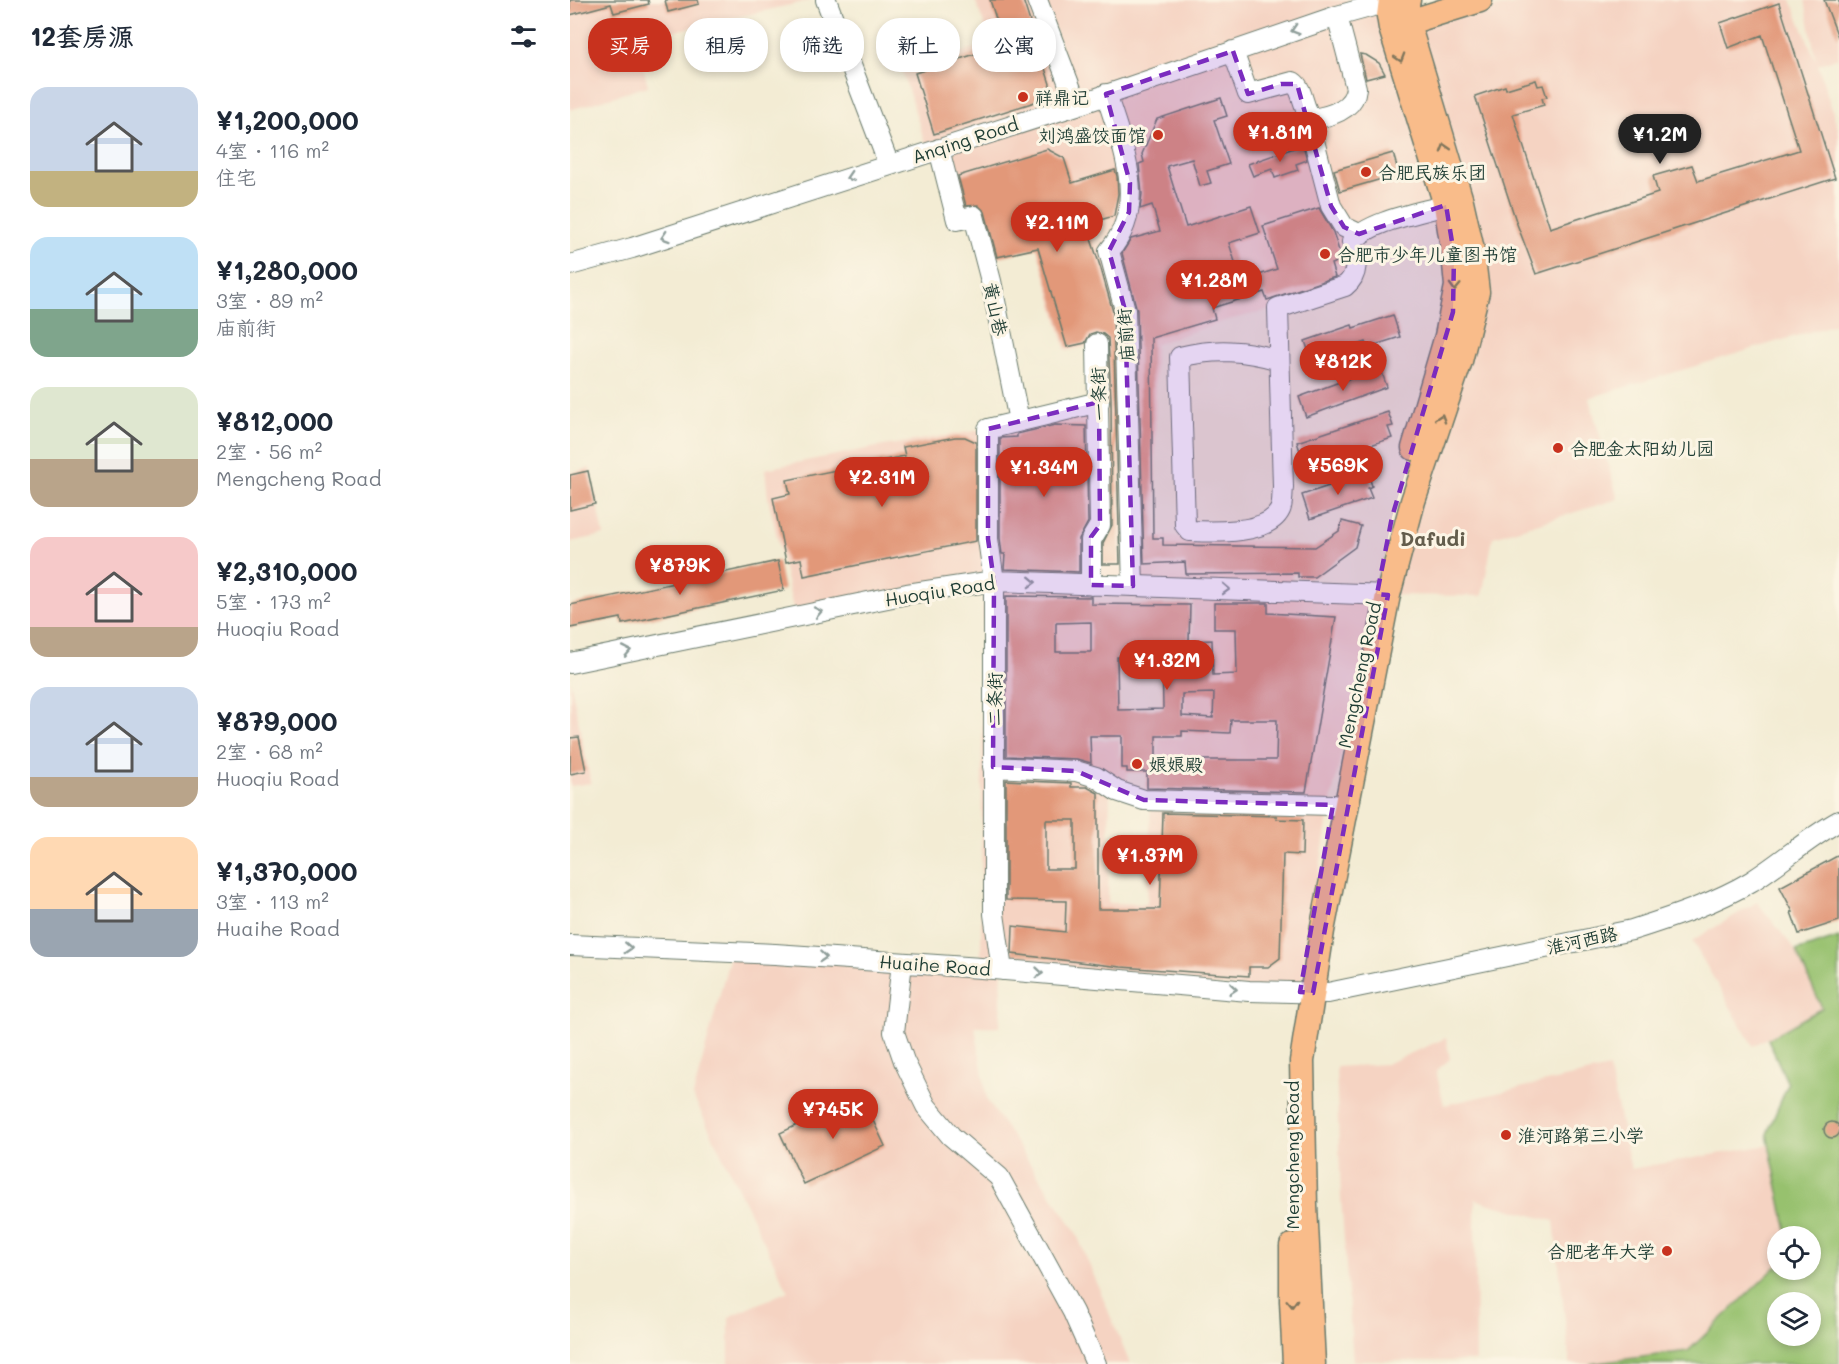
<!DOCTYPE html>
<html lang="zh">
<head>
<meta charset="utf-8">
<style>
	body { margin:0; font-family:Mali,"LXGW WenKai TC",sans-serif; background:#f2f2f3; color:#1f2937; height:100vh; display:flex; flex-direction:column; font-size:22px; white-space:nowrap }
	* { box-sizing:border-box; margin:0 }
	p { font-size:20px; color:#747a83 }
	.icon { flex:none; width:33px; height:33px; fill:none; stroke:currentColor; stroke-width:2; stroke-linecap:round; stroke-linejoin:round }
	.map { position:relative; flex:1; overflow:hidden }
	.details { display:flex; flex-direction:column; background:#fff; width:570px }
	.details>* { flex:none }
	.hud { position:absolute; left:18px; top:18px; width:570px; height:54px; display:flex; gap:12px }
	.fabs { position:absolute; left:1197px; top:1226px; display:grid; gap:12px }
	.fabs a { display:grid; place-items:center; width:54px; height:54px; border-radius:50%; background:#fff; box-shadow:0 3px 9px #0003; font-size:30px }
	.price { position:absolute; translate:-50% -51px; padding:0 14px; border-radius:21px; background:#c8321e; color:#fff; font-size:20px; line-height:39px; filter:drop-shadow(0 2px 3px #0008) }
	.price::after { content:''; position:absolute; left:50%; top:36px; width:18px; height:14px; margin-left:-9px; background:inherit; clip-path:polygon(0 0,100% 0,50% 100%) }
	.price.current { background:#222; color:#fff }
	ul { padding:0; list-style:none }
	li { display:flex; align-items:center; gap:18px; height:150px; padding:0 30px }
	li span { display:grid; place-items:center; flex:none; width:168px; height:120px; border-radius:18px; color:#555 }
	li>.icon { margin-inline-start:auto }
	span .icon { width:72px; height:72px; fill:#fffc; stroke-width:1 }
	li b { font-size:26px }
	h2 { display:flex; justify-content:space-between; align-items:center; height:72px; padding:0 30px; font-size:26px }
	.pill { padding:0 21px; border-radius:24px; background:#fff; box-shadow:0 3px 9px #0003; font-size:21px; line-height:54px }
	.pill.current { background:#c8321e; color:#fff }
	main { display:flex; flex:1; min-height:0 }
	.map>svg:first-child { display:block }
</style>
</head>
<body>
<main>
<section class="details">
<h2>12套房源<svg class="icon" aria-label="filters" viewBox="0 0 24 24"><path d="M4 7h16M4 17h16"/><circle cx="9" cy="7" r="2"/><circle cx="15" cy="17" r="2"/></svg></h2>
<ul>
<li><span style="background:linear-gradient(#c9d6e8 70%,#c2b280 0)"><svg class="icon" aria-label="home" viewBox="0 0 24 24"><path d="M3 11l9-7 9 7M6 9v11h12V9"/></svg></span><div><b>¥1,200,000</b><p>4室 · 116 m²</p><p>住宅</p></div></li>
<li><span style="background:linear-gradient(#bfe0f5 60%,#7fa58c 0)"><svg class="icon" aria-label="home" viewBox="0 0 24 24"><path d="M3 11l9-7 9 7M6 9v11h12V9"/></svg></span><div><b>¥1,280,000</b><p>3室 · 89 m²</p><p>庙前街</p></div></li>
<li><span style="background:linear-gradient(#dfe7d0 60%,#b9a48a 0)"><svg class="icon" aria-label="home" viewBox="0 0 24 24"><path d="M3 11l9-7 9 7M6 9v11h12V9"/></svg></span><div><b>¥812,000</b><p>2室 · 56 m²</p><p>Mengcheng Road</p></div></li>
<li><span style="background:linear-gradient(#f6c9c9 75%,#b9a48a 0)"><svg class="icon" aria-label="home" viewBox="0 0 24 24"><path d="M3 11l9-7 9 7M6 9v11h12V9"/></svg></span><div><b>¥2,310,000</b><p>5室 · 173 m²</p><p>Huoqiu Road</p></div></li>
<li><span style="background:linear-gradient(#c9d6e8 75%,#b9a48a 0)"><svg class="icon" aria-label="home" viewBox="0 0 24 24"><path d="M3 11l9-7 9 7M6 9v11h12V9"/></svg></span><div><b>¥879,000</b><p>2室 · 68 m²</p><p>Huoqiu Road</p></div></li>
<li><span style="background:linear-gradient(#ffd9b3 60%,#9aa5b1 0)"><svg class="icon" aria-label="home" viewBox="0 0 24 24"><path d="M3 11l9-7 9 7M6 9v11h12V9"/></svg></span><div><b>¥1,370,000</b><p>3室 · 113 m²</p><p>Huaihe Road</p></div></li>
</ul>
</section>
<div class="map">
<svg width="1269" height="1364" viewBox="0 0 1269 1364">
	<rect width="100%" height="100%" fill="#fcf5e5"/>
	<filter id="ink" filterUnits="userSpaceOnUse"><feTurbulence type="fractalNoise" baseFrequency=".0167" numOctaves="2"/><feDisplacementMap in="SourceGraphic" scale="12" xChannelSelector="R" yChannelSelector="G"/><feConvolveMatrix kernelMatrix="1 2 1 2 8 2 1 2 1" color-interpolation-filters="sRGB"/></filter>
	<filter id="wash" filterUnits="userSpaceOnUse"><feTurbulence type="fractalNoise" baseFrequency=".008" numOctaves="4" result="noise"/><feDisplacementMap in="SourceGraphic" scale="24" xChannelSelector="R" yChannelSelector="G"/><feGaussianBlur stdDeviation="1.35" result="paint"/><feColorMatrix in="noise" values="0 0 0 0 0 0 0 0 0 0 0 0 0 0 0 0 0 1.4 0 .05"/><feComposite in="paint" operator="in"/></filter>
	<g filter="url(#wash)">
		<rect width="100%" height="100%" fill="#f3ecd4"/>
		<path fill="#f5d3c2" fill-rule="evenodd" d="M0,0H242L66,40L78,86L0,110Z
			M405,0H467L507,105L821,1L876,205L789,234L785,275L708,308L654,321L585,344L586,536L721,542L722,592L807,594L760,805L730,992L432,970L430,1027H405L417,1100L505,1230L560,1364H159V1317L218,1291L123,1096L161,952L411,968L413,583L225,617L198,497L195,469L307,447L418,429L529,402L526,344L496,351L467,248L417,260L407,211L388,214L369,149L358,152L332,71L421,43ZM521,585L623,588V639H615L614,738H589L588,757H577V800H581L577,904L538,903L540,787H557V757H549V740H521Z
			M474,0H792L511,99Z
			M967,0H1221L1246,61L1235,0H1269V57L1248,65L1269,132V323L1019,398L1048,499L923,537L912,596L818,595L890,361L838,24Z
			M20,468L34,535L0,542V473Z
			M0,680L21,783L0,786Z
			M1187,902L1226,951L1252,1008L1183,1046L1122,941Z
			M876,1038L880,1059L866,1071L874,1105L1039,1068L1061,1169L1199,1145L1218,1236H1208L1207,1266L1118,1351L1020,1364H1000L984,1221L923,1205L905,1199L906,1361H783L771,1198L766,1067L816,1064Z"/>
		<path fill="#97c16e" stroke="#5b7f51" stroke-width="1.5" fill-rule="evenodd" d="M1269,937V1364H1020L1118,1351L1207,1266L1208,1269H1240V1236H1218L1197,1134L1218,1084L1198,1039L1252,1008L1226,951ZM1208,1302H1240V1335H1208Z"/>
		<g id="blocks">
			<path fill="#e29879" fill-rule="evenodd" d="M0,0H78L79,4L44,13L41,4L0,15Z
				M95,0H128L129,4L98,12Z
				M420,0H453L480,84L478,94L471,100L364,134L345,73L431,46L430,42L433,41Z
				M1254,0H1269V37H1268Z
				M1209,3L1265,178L966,274L947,224L905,96L935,86L936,89L966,80L968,86L973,85L977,97L972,98L974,105L943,114L980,228L1088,193L1083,176L1122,165L1128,181L1229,150L1192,35L1158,48L1150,23Z
				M790,54L796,55L809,63L815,74L796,79Z
				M651,98L657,116L644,120L659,164L637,171L641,183L630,186L622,159L597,166L616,227L681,206L690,233L659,243L671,281L707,269L693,226L749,208L763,232L772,260L761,264L765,277L697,300L694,292L642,308L645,319L581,338L583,538H593V545L745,547L769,531L772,521L791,526L785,547L744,577H728V573L616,574L615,562L574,564L567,310L552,253L561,239L590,231L582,205L570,209L572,194L569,164L574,162L572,154L587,119Z
				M733,145L737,160L726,164L728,170L705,178L702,169L683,176L678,164Z
				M477,149L494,158L502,183L545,170L547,176L548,194L544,216L516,224L531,269L543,312L550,564H533V543L542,525L541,400L538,338L533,334L526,332L520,334L515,343L497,347L468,248L427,257L415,212L408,205L396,206L388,176Z
				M823,153L829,174L770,191L764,170Z
				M823,315L830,337L798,347L796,342L742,361L735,341L782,325L783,328Z
				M810,367L817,387L736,417L729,397Z
				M818,412L823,426L818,427L822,438L742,464L739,458L733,460L727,442Z
				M485,425L516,426L518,522L509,539V572L434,569L435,554H432L430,538V438L447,437V434Z
				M385,437H395L406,442V541L234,576L231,559L216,562L203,498L220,494L217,480L335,456L333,447Z
				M18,471L25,504L0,510V475Z
				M798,473L802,486L798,488L802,498L740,519L732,495Z
				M208,561L214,590L52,624L51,618L0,628V605Z
				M436,596L521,597V604L620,605L619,641L642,640L643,675L667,674L666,629H644V603H698V613L766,617L736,792L577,788V772H557V768H552V736H520L521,763L507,759L436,756ZM521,622V652H486V623ZM592,656L593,709L548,710L547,657ZM644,693L643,718L612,716V694ZM661,720H707L706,760H586V736H612V731L660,733Z
				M9,737L16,771L0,774V738Z
				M436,780L501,783V787H517L528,793V909H590L593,813L707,816L706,819L733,820L732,855L713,854L710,958L698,967H679V976L551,967L442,954L443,926L495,932L496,901L436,900ZM476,820H505V869H476Z
				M561,838L570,841L580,851L569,867L560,869L551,864L545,853L551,842Z
				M1269,855V921L1229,934L1221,912H1223L1210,887Z
				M291,1095L315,1146L234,1184L210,1133Z
				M1254 1130a8 8 0 1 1 16 0a8 8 0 1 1-16 0Z"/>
		</g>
	</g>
	<g filter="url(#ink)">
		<use href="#blocks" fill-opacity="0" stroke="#697a6c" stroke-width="1.5"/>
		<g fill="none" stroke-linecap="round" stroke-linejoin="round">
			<defs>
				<path id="minor" d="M256,0L319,165
					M467,0L507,105
					M663,51L678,94L723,82C734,89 732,109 742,119C762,116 784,109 786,88L767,16
					M536,94C552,145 579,205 539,251L555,310L563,586
					M737,114L761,206L774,227L789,234
					M369,149L387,220L404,216L421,281L449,421
					M0,265L62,248L507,105L767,16L821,1
					M709,360C675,350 645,348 610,357L615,525L620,531C643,532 698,535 710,510C713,504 712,494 713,487L708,308L775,286C789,275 787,259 782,242C799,221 849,213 876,205
					M521,585V540L530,525L527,344
					M0,663L337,594L424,581L818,595
					M423,767L506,771L526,777L547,791L574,800L763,805
					M0,945L205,954L411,968L679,991L758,993L1062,930C1103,917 1145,903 1182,881C1212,862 1238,838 1269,821
					M332,963L324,1032L334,1061L356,1106L381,1136L429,1177L503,1312L526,1364
					M432,970L424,914V581L418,539V429L529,402"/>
				<path id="major" d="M821,0L819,16L821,28L876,205L884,254L887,286L877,336L844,448
					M823,27L910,0
					M722,1246V1301L725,1364
					M743,1364L735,1206L732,1061L752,931L818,595L843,501L890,361L907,292L902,250L891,201L838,24L836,9L838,0"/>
			</defs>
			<use href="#minor" stroke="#697a6c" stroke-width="22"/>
			<use href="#major" stroke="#697a6c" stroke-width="27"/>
			<use href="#minor" stroke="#fff" stroke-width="20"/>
			<use href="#major" stroke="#f9bc8a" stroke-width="24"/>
		</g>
		<defs><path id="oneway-chevron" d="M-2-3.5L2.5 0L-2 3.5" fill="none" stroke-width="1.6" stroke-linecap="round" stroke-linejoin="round" transform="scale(1.5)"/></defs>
		<g stroke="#8f9e9a">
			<use href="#oneway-chevron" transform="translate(725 30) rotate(162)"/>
			<use href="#oneway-chevron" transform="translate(280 177) rotate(162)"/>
			<use href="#oneway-chevron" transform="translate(95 237) rotate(162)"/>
			<use href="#oneway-chevron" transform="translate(462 582) rotate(2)"/>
			<use href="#oneway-chevron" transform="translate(656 589) rotate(2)"/>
			<use href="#oneway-chevron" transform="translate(248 612) rotate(-11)"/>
			<use href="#oneway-chevron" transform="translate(57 651) rotate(-11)"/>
			<use href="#oneway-chevron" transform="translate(58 948) rotate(3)"/>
			<use href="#oneway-chevron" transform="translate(253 957) rotate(4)"/>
			<use href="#oneway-chevron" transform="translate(469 973) rotate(5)"/>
			<use href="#oneway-chevron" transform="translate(663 989) rotate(5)"/>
		</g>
		<g stroke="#81765b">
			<use href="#oneway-chevron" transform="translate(830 58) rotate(73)"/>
			<use href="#oneway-chevron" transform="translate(875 148) rotate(-107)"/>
			<use href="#oneway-chevron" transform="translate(885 287) rotate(92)"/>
			<use href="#oneway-chevron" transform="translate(871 418) rotate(-72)"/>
			<use href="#oneway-chevron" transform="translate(722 1303) rotate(88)"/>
		</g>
	</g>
	<path fill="#7b2cbf" fill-opacity="0.2" stroke="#7b2cbf" stroke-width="4.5" stroke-dasharray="12 8" stroke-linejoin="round" d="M663,51L678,94L711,84H727L761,206L774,227L789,234L876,205L884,254L883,312L822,517L807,594L818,595L743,993L730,992L763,805L574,800L506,771L423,767L424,581L418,539V429L529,402L530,525L521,537V585L563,586L555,310L539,251L559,212L560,183L536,94Z"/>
	<g fill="#c8321e" stroke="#fcf5e5" stroke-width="2">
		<circle cx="453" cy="97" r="6"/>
		<circle cx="588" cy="135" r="6"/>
		<circle cx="796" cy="172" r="6"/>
		<circle cx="755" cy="254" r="6"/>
		<circle cx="988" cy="448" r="6"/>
		<circle cx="567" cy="764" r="6"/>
		<circle cx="936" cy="1135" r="6"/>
		<circle cx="1097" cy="1251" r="6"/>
	</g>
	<g text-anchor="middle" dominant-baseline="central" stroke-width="6" stroke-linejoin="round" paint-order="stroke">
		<g font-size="18" fill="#1f3d34" stroke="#fcf5e5" text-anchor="start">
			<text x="465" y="97">祥鼎记</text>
			<text x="576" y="135" text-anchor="end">刘鸿盛饺面馆</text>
			<text x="808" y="172">合肥民族乐团</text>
			<text x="767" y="254">合肥市少年儿童图书馆</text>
			<text x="1000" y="448">合肥金太阳幼儿园</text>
			<text x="579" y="764">娘娘殿</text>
			<text x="948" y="1135">淮河路第三小学</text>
			<text x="1085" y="1251" text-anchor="end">合肥老年大学</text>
		</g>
		<g font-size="18" fill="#1f3d34" stroke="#fcf5e5">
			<text transform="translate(395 140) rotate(-18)">Anqing Road</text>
			<text transform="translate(426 309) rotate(78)">黄山巷</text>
			<text transform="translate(555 335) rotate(-94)">庙前街</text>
			<text transform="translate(528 394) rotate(-92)">一条街</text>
			<text transform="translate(370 591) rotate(-9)">Huoqiu Road</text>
			<text transform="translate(789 675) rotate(-78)">Mengcheng Road</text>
			<text transform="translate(424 699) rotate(-90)">二条街</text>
			<text transform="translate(1012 940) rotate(-12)">淮河西路</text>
			<text transform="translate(365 965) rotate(4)">Huaihe Road</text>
			<text transform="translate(722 1155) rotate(-90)">Mengcheng Road</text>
		</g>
		<g font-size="20" font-weight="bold" fill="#635d4c" stroke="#fcf5e5">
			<text x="863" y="538">Dafudi</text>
		</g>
	</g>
</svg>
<div class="fabs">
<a><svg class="icon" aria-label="locate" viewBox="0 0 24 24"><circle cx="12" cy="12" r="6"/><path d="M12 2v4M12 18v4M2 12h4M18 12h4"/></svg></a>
<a><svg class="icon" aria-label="layers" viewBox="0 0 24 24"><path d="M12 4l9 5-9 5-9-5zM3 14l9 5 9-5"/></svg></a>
</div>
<b class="price" style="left:710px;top:163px">¥1.81M</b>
<b class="price current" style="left:1090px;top:165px">¥1.2M</b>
<b class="price" style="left:487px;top:253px">¥2.11M</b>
<b class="price" style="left:644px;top:311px">¥1.28M</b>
<b class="price" style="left:773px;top:392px">¥812K</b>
<b class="price" style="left:768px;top:496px">¥569K</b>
<b class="price" style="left:474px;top:498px">¥1.34M</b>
<b class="price" style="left:312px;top:508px">¥2.31M</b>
<b class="price" style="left:110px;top:596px">¥879K</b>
<b class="price" style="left:597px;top:691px">¥1.32M</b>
<b class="price" style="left:580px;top:886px">¥1.37M</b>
<b class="price" style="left:263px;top:1140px">¥745K</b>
<div class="hud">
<a class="pill current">买房</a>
<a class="pill">租房</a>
<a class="pill">筛选</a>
<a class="pill">新上</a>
<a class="pill">公寓</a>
</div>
</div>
</main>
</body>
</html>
